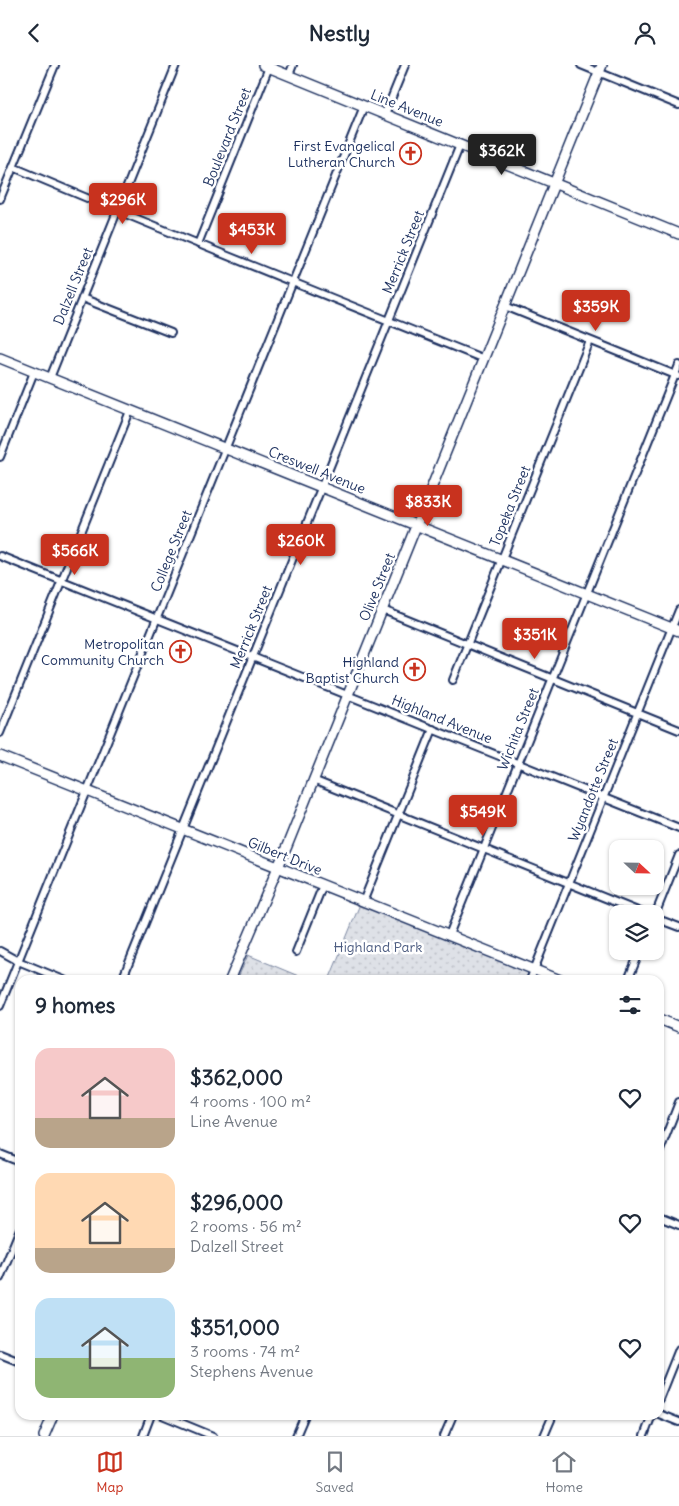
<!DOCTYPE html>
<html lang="en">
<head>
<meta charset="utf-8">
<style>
	body { margin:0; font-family:Delius,sans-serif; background:#f6f6f7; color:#1f2937; height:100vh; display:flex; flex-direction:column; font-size:19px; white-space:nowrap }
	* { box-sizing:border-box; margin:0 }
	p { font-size:16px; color:#747a83 }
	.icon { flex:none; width:28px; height:28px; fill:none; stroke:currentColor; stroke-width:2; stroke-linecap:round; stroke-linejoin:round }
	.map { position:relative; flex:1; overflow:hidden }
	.sheet { position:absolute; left:15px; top:910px; width:649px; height:445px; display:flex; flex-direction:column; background:#fff; border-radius:15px; box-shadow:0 1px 4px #0004 }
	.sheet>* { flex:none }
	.needle { width:32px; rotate:112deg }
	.fabs { position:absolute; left:609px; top:775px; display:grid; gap:10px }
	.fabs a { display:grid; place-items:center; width:55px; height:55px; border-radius:10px; background:#fff; box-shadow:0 1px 4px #0004; font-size:25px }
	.price { position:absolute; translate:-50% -42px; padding:0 11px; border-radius:5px; background:#c8321e; color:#fff; font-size:16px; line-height:32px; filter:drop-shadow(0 1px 2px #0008) }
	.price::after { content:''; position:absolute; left:50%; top:30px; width:15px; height:11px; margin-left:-8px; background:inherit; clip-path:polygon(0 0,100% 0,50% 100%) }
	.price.active { background:#222; color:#fff }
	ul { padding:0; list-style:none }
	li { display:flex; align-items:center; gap:15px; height:125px; padding:0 20px }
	li span { display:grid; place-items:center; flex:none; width:140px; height:100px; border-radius:15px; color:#555 }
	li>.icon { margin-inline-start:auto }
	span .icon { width:60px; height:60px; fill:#fffc; stroke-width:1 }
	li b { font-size:21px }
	h2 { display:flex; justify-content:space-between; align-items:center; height:60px; padding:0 20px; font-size:21px }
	header { display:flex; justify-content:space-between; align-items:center; height:65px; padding:0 20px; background:#fff; font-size:22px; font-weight:800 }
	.tabs { display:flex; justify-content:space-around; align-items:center; height:70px; border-top:1px solid #e0e1e3; background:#fff; font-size:14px; color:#747a83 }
	.tabs a { display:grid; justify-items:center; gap:2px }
	.tabs .active { color:#c8321e }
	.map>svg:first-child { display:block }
</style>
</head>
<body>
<header><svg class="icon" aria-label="back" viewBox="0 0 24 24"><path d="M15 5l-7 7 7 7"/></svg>Nestly<svg class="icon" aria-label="person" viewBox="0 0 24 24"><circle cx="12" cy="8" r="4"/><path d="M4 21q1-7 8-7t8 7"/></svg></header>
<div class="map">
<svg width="679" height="1371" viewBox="0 0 679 1371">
	<defs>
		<pattern id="green-dots" width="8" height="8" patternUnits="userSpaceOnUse" patternTransform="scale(1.25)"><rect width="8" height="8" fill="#dee1e7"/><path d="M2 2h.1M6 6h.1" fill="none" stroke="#bec1c9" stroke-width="1.8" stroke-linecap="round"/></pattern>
	</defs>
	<rect width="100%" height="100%" fill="#fff"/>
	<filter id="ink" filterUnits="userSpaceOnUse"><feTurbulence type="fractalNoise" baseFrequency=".02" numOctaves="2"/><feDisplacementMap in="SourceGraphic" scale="10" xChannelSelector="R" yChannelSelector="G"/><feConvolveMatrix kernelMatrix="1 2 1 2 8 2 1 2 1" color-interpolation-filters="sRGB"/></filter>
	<g filter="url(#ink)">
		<path fill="url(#green-dots)" stroke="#7c88a2" d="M360,839L531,907L527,915H329Z
			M248,890L308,915H237Z"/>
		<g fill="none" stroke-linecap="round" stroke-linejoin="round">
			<defs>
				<path id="street" d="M581,0L679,40
					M289,10L293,0
					M385,49L405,0
					M13,102C169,168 326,231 484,294
					M0,134L55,0
					M198,179L269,2
					M82,233L171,268
					M505,241L678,311
					M50,313L176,0
					M0,392L34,307
					M0,491L679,763
					M383,545L679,665
					M453,615L590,276
					M0,668L130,346
					M313,715L645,849
					M363,837L433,664
					M655,850L679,790
					M655,853L679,862
					M449,870L679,300
					M0,886L18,896L64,915
					M296,887L323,820
					M122,915L460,80
					M530,915L679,545
					M628,915L640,886
					M0,941L364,41
					M659,1088L679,1037
					M0,1089L20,1097
					M659,1152L679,1160
					M0,1213L20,1164
					M0,1289L20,1297
					M659,1334L679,1284
					M659,1349L679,1357
					M162,1350L213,1371
					M143,1371L151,1350
					M296,1371L305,1350
					M444,1371L453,1350
					M544,1371L553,1350
					M644,1371L652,1350"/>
				<path id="secondary" d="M263,0L679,169
					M0,293L679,566
					M0,691L560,915
					M230,915L287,781L602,0
					M659,954L679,962
					M44,1371L53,1350"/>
			</defs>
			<use href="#street" stroke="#1b2f5e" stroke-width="10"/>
			<use href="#secondary" stroke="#1b2f5e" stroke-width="12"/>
			<use href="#street" stroke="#fff" stroke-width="6"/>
			<use href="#secondary" stroke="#fff" stroke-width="9"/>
		</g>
	</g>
	<defs>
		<symbol id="church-ring" viewBox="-11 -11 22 22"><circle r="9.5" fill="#fff" stroke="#c8321e" stroke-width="1.5"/><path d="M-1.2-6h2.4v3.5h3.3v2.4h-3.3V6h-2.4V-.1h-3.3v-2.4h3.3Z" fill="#c8321e"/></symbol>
	</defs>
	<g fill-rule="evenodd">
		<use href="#church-ring" x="398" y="76" width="25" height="25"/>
		<use href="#church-ring" x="168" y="574" width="25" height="25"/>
		<use href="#church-ring" x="402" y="592" width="25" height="25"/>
	</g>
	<g text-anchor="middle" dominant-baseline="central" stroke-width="5" stroke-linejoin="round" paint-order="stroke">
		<g font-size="14" fill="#1b2f5e" stroke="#fff">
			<text transform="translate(407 43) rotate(22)">Line Avenue</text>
			<text transform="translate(227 72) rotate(-68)">Boulevard Street</text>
			<text transform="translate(403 187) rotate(-68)">Merrick Street</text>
			<text transform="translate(73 221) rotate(-68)">Dalzell Street</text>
			<text transform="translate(317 405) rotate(22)">Creswell Avenue</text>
			<text transform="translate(510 441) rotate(-68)">Topeka Street</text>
			<text transform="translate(171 486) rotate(-68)">College Street</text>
			<text transform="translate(377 522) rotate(-68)">Olive Street</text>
			<text transform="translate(251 562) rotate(-68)">Merrick Street</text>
			<text transform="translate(442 654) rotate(22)">Highland Avenue</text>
			<text transform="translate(518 664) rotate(-68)">Wichita Street</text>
			<text transform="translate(593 725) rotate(-68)">Wyandotte Street</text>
			<text transform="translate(285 791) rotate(22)">Gilbert Drive</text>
		</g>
		<g font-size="14" fill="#1b2f5e" stroke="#fff" text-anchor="end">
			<text x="395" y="81">First Evangelical<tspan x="395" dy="16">Lutheran Church</tspan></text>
			<text x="164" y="579">Metropolitan<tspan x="164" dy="16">Community Church</tspan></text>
			<text x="399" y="597">Highland<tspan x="399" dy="16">Baptist Church</tspan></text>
		</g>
		<g font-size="14" fill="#4c5c80" stroke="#fff">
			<text x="378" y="882">Highland Park</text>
		</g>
	</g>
</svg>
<div class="fabs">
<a><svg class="needle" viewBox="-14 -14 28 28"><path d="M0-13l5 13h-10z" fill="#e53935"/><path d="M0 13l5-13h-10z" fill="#747a83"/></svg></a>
<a><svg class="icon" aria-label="layers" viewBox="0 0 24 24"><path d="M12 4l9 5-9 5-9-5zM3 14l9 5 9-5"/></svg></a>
</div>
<b class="price active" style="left:502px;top:111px">$362K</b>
<b class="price" style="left:123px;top:160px">$296K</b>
<b class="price" style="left:252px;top:190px">$453K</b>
<b class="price" style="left:596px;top:267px">$359K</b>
<b class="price" style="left:428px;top:462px">$833K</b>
<b class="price" style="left:301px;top:501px">$260K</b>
<b class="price" style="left:75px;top:511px">$566K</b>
<b class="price" style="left:535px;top:595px">$351K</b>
<b class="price" style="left:483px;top:772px">$549K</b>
<section class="sheet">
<h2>9 homes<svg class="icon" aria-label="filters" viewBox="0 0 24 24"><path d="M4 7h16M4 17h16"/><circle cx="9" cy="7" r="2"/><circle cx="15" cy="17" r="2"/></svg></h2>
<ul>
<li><span style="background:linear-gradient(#f6c9c9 70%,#b9a48a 0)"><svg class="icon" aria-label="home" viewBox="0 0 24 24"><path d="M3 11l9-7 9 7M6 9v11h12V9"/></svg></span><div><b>$362,000</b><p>4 rooms · 100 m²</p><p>Line Avenue</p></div><svg class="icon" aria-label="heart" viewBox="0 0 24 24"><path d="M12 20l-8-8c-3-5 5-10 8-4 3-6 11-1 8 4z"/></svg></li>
<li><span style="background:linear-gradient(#ffd9b3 75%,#b9a48a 0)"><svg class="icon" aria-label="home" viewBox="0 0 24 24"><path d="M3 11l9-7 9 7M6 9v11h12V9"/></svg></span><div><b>$296,000</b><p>2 rooms · 56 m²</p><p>Dalzell Street</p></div><svg class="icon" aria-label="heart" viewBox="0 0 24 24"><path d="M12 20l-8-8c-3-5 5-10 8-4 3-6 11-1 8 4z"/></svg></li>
<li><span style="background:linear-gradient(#bfe0f5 60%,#8fb573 0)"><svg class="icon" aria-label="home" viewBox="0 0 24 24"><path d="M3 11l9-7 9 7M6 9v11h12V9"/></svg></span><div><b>$351,000</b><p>3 rooms · 74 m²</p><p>Stephens Avenue</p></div><svg class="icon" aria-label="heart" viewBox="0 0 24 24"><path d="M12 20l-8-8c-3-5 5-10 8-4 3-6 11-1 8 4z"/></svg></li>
</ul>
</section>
</div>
<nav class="tabs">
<a class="active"><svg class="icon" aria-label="map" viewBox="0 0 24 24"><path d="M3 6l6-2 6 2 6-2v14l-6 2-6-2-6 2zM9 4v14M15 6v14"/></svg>Map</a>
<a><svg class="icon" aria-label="saved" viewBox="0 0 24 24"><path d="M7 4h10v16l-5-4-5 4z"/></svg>Saved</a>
<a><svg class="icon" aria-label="home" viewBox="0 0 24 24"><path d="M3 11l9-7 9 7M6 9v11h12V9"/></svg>Home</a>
</nav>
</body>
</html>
